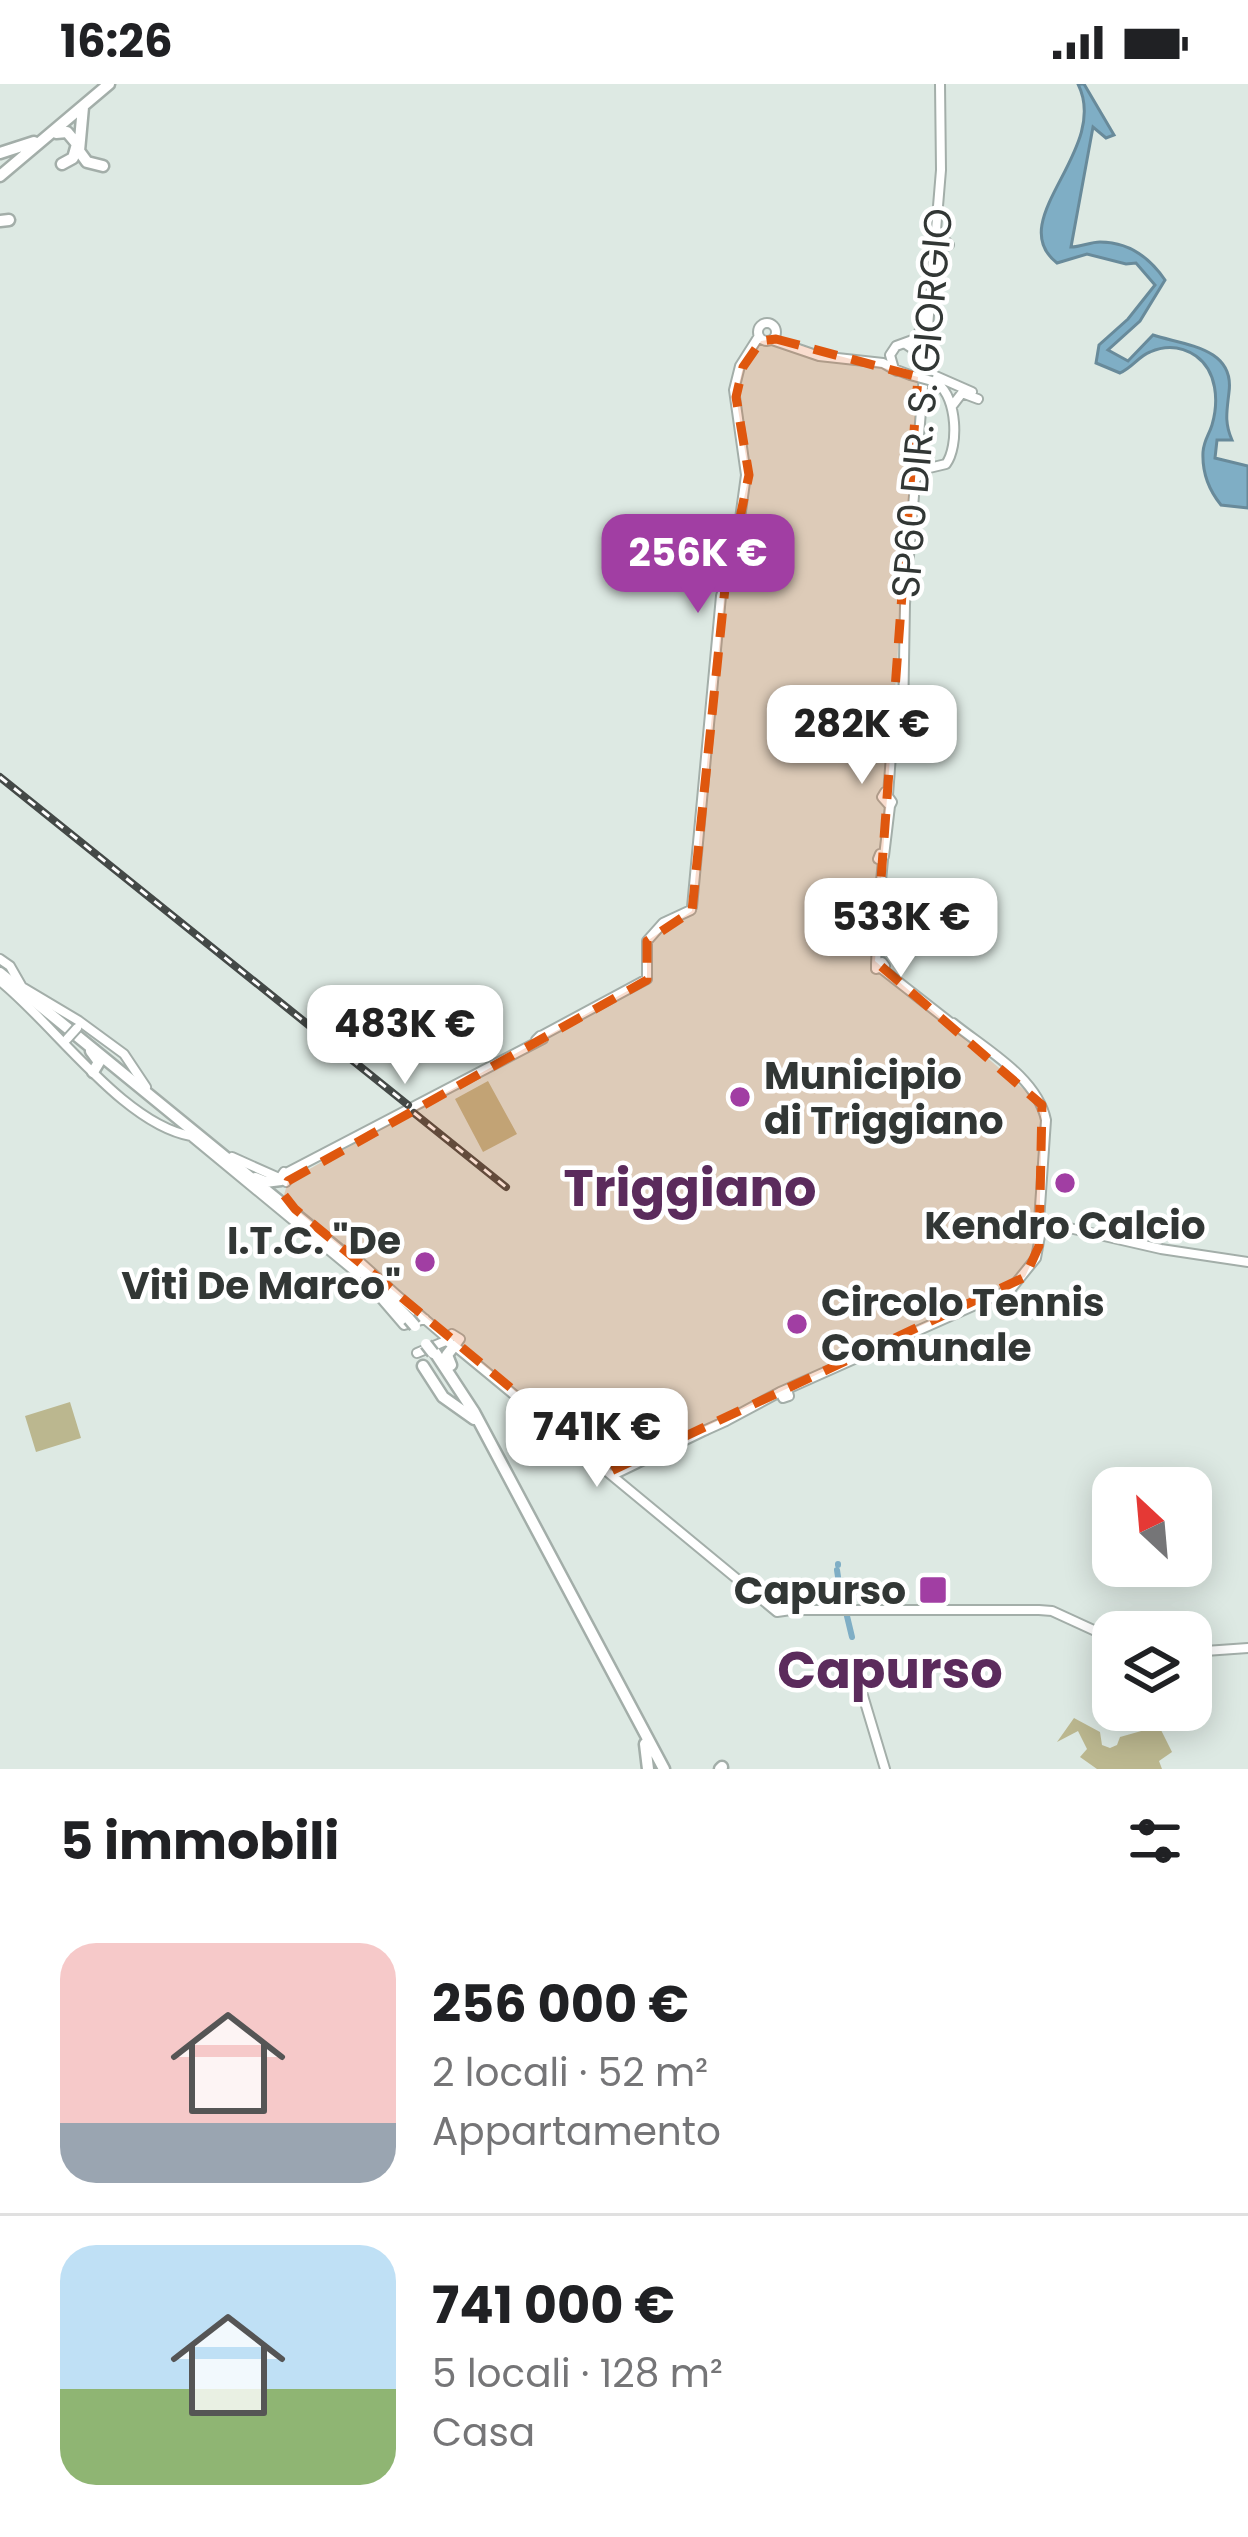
<!DOCTYPE html>
<html lang="it">
<head>
<meta charset="utf-8">
<style>
	body { margin:0; font-family:Poppins,sans-serif; background:#f2f2f2; color:#202124; height:100vh; display:flex; flex-direction:column; font-size:45px; white-space:nowrap }
	* { box-sizing:border-box; margin:0 }
	p { font-size:39px; color:#757577 }
	.icon { flex:none; width:66px; height:66px; fill:none; stroke:currentColor; stroke-width:2; stroke-linecap:round; stroke-linejoin:round }
	.map { position:relative; height:1685px; overflow:hidden }
	.side { display:flex; flex-direction:column; background:#fff; flex:1 }
	.side>* { flex:none }
	.needle { width:78px; rotate:334deg }
	.controls { position:absolute; left:1092px; top:1383px; display:grid; gap:24px }
	.controls a { display:grid; place-items:center; width:120px; height:120px; border-radius:24px; background:#fff; box-shadow:0 6px 30px #0003; font-size:60px }
	.price { position:absolute; translate:-50% -102px; padding:0 27px; border-radius:24px; background:#fff; color:#222; font-size:39px; line-height:78px; filter:drop-shadow(0 3px 6px #0008) }
	.price::after { content:''; position:absolute; left:50%; top:72px; width:36px; height:27px; margin-left:-18px; background:inherit; clip-path:polygon(0 0,100% 0,50% 100%) }
	.price.selected { background:#a13ea3; color:#fff }
	ul { padding:0; list-style:none }
	li { display:flex; align-items:center; gap:36px; height:300px; padding:0 60px }
	li+li { border-top:3px solid #e0e0e0 }
	li span { display:grid; place-items:center; flex:none; width:336px; height:240px; border-radius:36px; color:#555 }
	li>.icon { margin-inline-start:auto }
	span .icon { width:144px; height:144px; fill:#fffc; stroke-width:1 }
	li b { font-size:51px }
	h2 { display:flex; justify-content:space-between; align-items:center; height:144px; padding:0 60px; font-size:51px }
	.status { display:flex; justify-content:space-between; align-items:center; height:84px; padding:0 60px; background:#fff; direction:ltr }
	.status svg { height:33px; fill:currentColor }
	.map>svg:first-child { display:block }
</style>
</head>
<body>
<div class="status"><b>16:26</b><svg viewBox="0 0 49 12"><path d="M0 12V9h3v3zM5 12V6h3v6zM10 12V3h3v9zM15 12V0h3v12zM26 1h20v11H26zM47 4h2v5h-2z"/></svg></div>
<div class="map">
<svg width="1248" height="1685" viewBox="0 0 1248 1685">
	<rect width="100%" height="100%" fill="#dde9e3"/>
	<path fill="#bbb78f" d="M488,997L517,1050L483,1068L455,1015Z
		M70,1318L81,1354L36,1368L25,1332Z
		M1074,1634L1100,1648L1102,1661L1110,1664L1117,1661L1120,1653L1159,1642L1172,1668L1159,1677L1162,1685H1097L1080,1673L1087,1665L1078,1647L1057,1658Z"/>
	<path fill="#7faec5" stroke="#688a9a" stroke-width="3" d="M1078,0H1084L1114,51L1106,54L1093,43L1071,163C1081,163 1090,158 1100,158C1129,158 1150,174 1165,196L1140,237L1108,266L1128,277L1153,251C1183,261 1235,263 1229,308C1227,327 1224,338 1232,356H1217L1215,374L1248,382V424L1221,421C1208,405 1202,389 1203,368C1204,356 1209,351 1212,341C1219,317 1217,287 1196,272C1181,262 1166,261 1150,268C1139,272 1133,283 1120,289L1096,279L1099,261L1128,235L1155,201L1136,179L1126,180L1087,170L1057,179C1002,136 1111,66 1078,0Z"/>
	<g fill="none" stroke-linecap="round" stroke-linejoin="round">
		<path stroke="#7faec5" stroke-width="6" d="M838,1481V1480
			M837,1486L841,1513
			M846,1528L852,1553"/>
		<defs>
			<path id="secondary" d="M935,171L939,163L949,161L937,147
				M758 248a9 9 0 1 1 18 0a9 9 0 1 1-18 0Z
				M772,256L819,272L883,279L897,287
				M907,261L916,267L919,281
				M925,279L931,290L972,308
				M910,291L894,285L890,271L896,262L918,254L924,226
				M952,322L962,309L978,315
				M918,393L925,385L946,380C959,362 957,314 938,300
				M887 642a9 9 0 1 1 18 0a9 9 0 1 1-18 0Z
				M892,634L897,617
				M903,636L905,520L941,86L940,0
				M888,645L892,658L888,711
				M880,770L884,772L882,777L878,775Z
				M884,772L890,722L882,713L885,708L892,718L890,722
				M879,818L883,776
				M692,823L721,512L736,464L746,391L734,306L740,282L759,252
				M0,875L10,882L22,903L79,937L124,970L146,1003
				M882,878L885,882L876,885V880Z
				M876,880L879,820
				M882,885L951,939
				M0,897C54,940 123,1040 191,1052L358,1190
				M953,939C985,965 1037,993 1046,1036L1039,1137
				M541,952L647,895V857L663,839L691,826
				M232,1073L279,1094
				M284,1088L290,1092L286,1098L280,1094Z
				M288,1088L543,955L540,952L536,956
				M1043,1138L1161,1165L1248,1178
				M361,1179L400,1214
				M373,1205L404,1241L425,1235
				M399,1213L448,1255
				M452,1250L460,1255L455,1262L448,1258Z
				M455,1262L777,1528L791,1526
				M417,1269L448,1256
				M787,1305L1011,1205L1036,1174L1042,1141
				M726,1337L780,1308L783,1314L789,1312L787,1305L780,1308
				M613,1391L706,1346
				M786,1526H1039L1052,1527L1113,1555
				M1191,1568L1248,1564
				M861,1605L885,1685"/>
			<path id="trunk" d="M83,23L79,67L87,78L103,82
				M56,49L67,48L77,60L73,74L62,80
				M0,69L34,58
				M0,92L109,0
				M0,137L9,136
				M0,889L350,1175L409,1235
				M91,967L99,978L93,988
				M255,1094L265,1098L281,1096
				M434,1267L474,1328L664,1685
				M451,1281L447,1271L454,1262
				M423,1282L443,1313L474,1335
				M645,1660L648,1685
				M720,1685L722,1683"/>
		</defs>
		<use href="#secondary" stroke="#a3aea9" stroke-width="12"/>
		<use href="#trunk" stroke="#a3aea9" stroke-width="15"/>
		<use href="#secondary" stroke="#fff" stroke-width="8"/>
		<use href="#trunk" stroke="#fff" stroke-width="10"/>
		<defs>
			<path id="rail" d="M0,693L408,1021
				M414,1029L506,1103"/>
		</defs>
		<use href="#rail" stroke="#444947" stroke-width="8"/>
		<use href="#rail" stroke="#fff" stroke-width="3" stroke-dasharray="9" stroke-linecap="butt"/>
		<defs>
			<path id="secondary-bridge" d="M910,291L932,297
				M67,955L77,944
				M706,1346L726,1337"/>
			<path id="trunk-bridge" d="M409,1235L415,1242
				M426,1260L433,1269"/>
		</defs>
		<use href="#secondary-bridge" stroke="#a3aea9" stroke-width="12" stroke-linecap="butt"/>
		<use href="#trunk-bridge" stroke="#a3aea9" stroke-width="15" stroke-linecap="butt"/>
		<use href="#secondary-bridge" stroke="#fff" stroke-width="8"/>
		<use href="#trunk-bridge" stroke="#fff" stroke-width="10"/>
	</g>
	<path fill="#df570e" fill-opacity="0.2" stroke="#df570e" stroke-width="9" stroke-dasharray="24 15" stroke-linejoin="round" d="M776,255L918,293L875,877L1042,1021L1039,1162L1025,1193L611,1387L295,1125L284,1111L288,1097L647,896V857L692,827L725,504L749,391L736,313L743,283L761,257Z"/>
	<g fill="#a13ea3" stroke="#fff" stroke-width="4.5">
		<circle cx="740" cy="1013" r="12"/>
		<circle cx="1065" cy="1099" r="12"/>
		<circle cx="425" cy="1178" r="12"/>
		<circle cx="797" cy="1240" r="12"/>
		<rect x="918" y="1491" width="30" height="30" rx="6"/>
	</g>
	<g text-anchor="middle" dominant-baseline="central" stroke-width="9" stroke-linejoin="round" paint-order="stroke">
		<g font-size="39" fill="#323735" stroke="#fff">
			<text transform="translate(922 319) rotate(-85)">SP60 DIR. S. GIORGIO</text>
		</g>
		<g font-size="39" font-weight="bold" fill="#323735" stroke="#fff" text-anchor="start">
			<text x="764" y="991">Municipio<tspan x="764" dy="45">di Triggiano</tspan></text>
			<text x="1065" y="1141" text-anchor="middle">Kendro Calcio</text>
			<text x="401" y="1156" text-anchor="end">I.T.C. "De<tspan x="401" dy="45">Viti De Marco"</tspan></text>
			<text x="821" y="1218">Circolo Tennis<tspan x="821" dy="45">Comunale</tspan></text>
			<text x="906" y="1506" text-anchor="end">Capurso</text>
		</g>
		<g font-size="51" font-weight="bold" fill="#5b2b5c" stroke="#fff">
			<text x="690" y="1104">Triggiano</text>
			<text x="890" y="1586">Capurso</text>
		</g>
	</g>
</svg>
<div class="controls">
<a><svg class="needle" viewBox="-14 -14 28 28"><path d="M0-13l5 13h-10z" fill="#e53935"/><path d="M0 13l5-13h-10z" fill="#757577"/></svg></a>
<a><svg class="icon" aria-label="layers" viewBox="0 0 24 24"><path d="M12 4l9 5-9 5-9-5zM3 14l9 5 9-5"/></svg></a>
</div>
<b class="price selected" style="left:698px;top:532px">256K €</b>
<b class="price" style="left:862px;top:703px">282K €</b>
<b class="price" style="left:901px;top:896px">533K €</b>
<b class="price" style="left:405px;top:1003px">483K €</b>
<b class="price" style="left:597px;top:1406px">741K €</b>
</div>
<section class="side">
<h2>5 immobili<svg class="icon" aria-label="filters" viewBox="0 0 24 24"><path d="M4 7h16M4 17h16"/><circle cx="9" cy="7" r="2"/><circle cx="15" cy="17" r="2"/></svg></h2>
<ul>
<li><span style="background:linear-gradient(#f6c9c9 75%,#9aa5b1 0)"><svg class="icon" aria-label="home" viewBox="0 0 24 24"><path d="M3 11l9-7 9 7M6 9v11h12V9"/></svg></span><div><b>256 000 €</b><p>2 locali · 52 m²</p><p>Appartamento</p></div></li>
<li><span style="background:linear-gradient(#bfe0f5 60%,#8fb573 0)"><svg class="icon" aria-label="home" viewBox="0 0 24 24"><path d="M3 11l9-7 9 7M6 9v11h12V9"/></svg></span><div><b>741 000 €</b><p>5 locali · 128 m²</p><p>Casa</p></div></li>
</ul>
</section>
</body>
</html>
